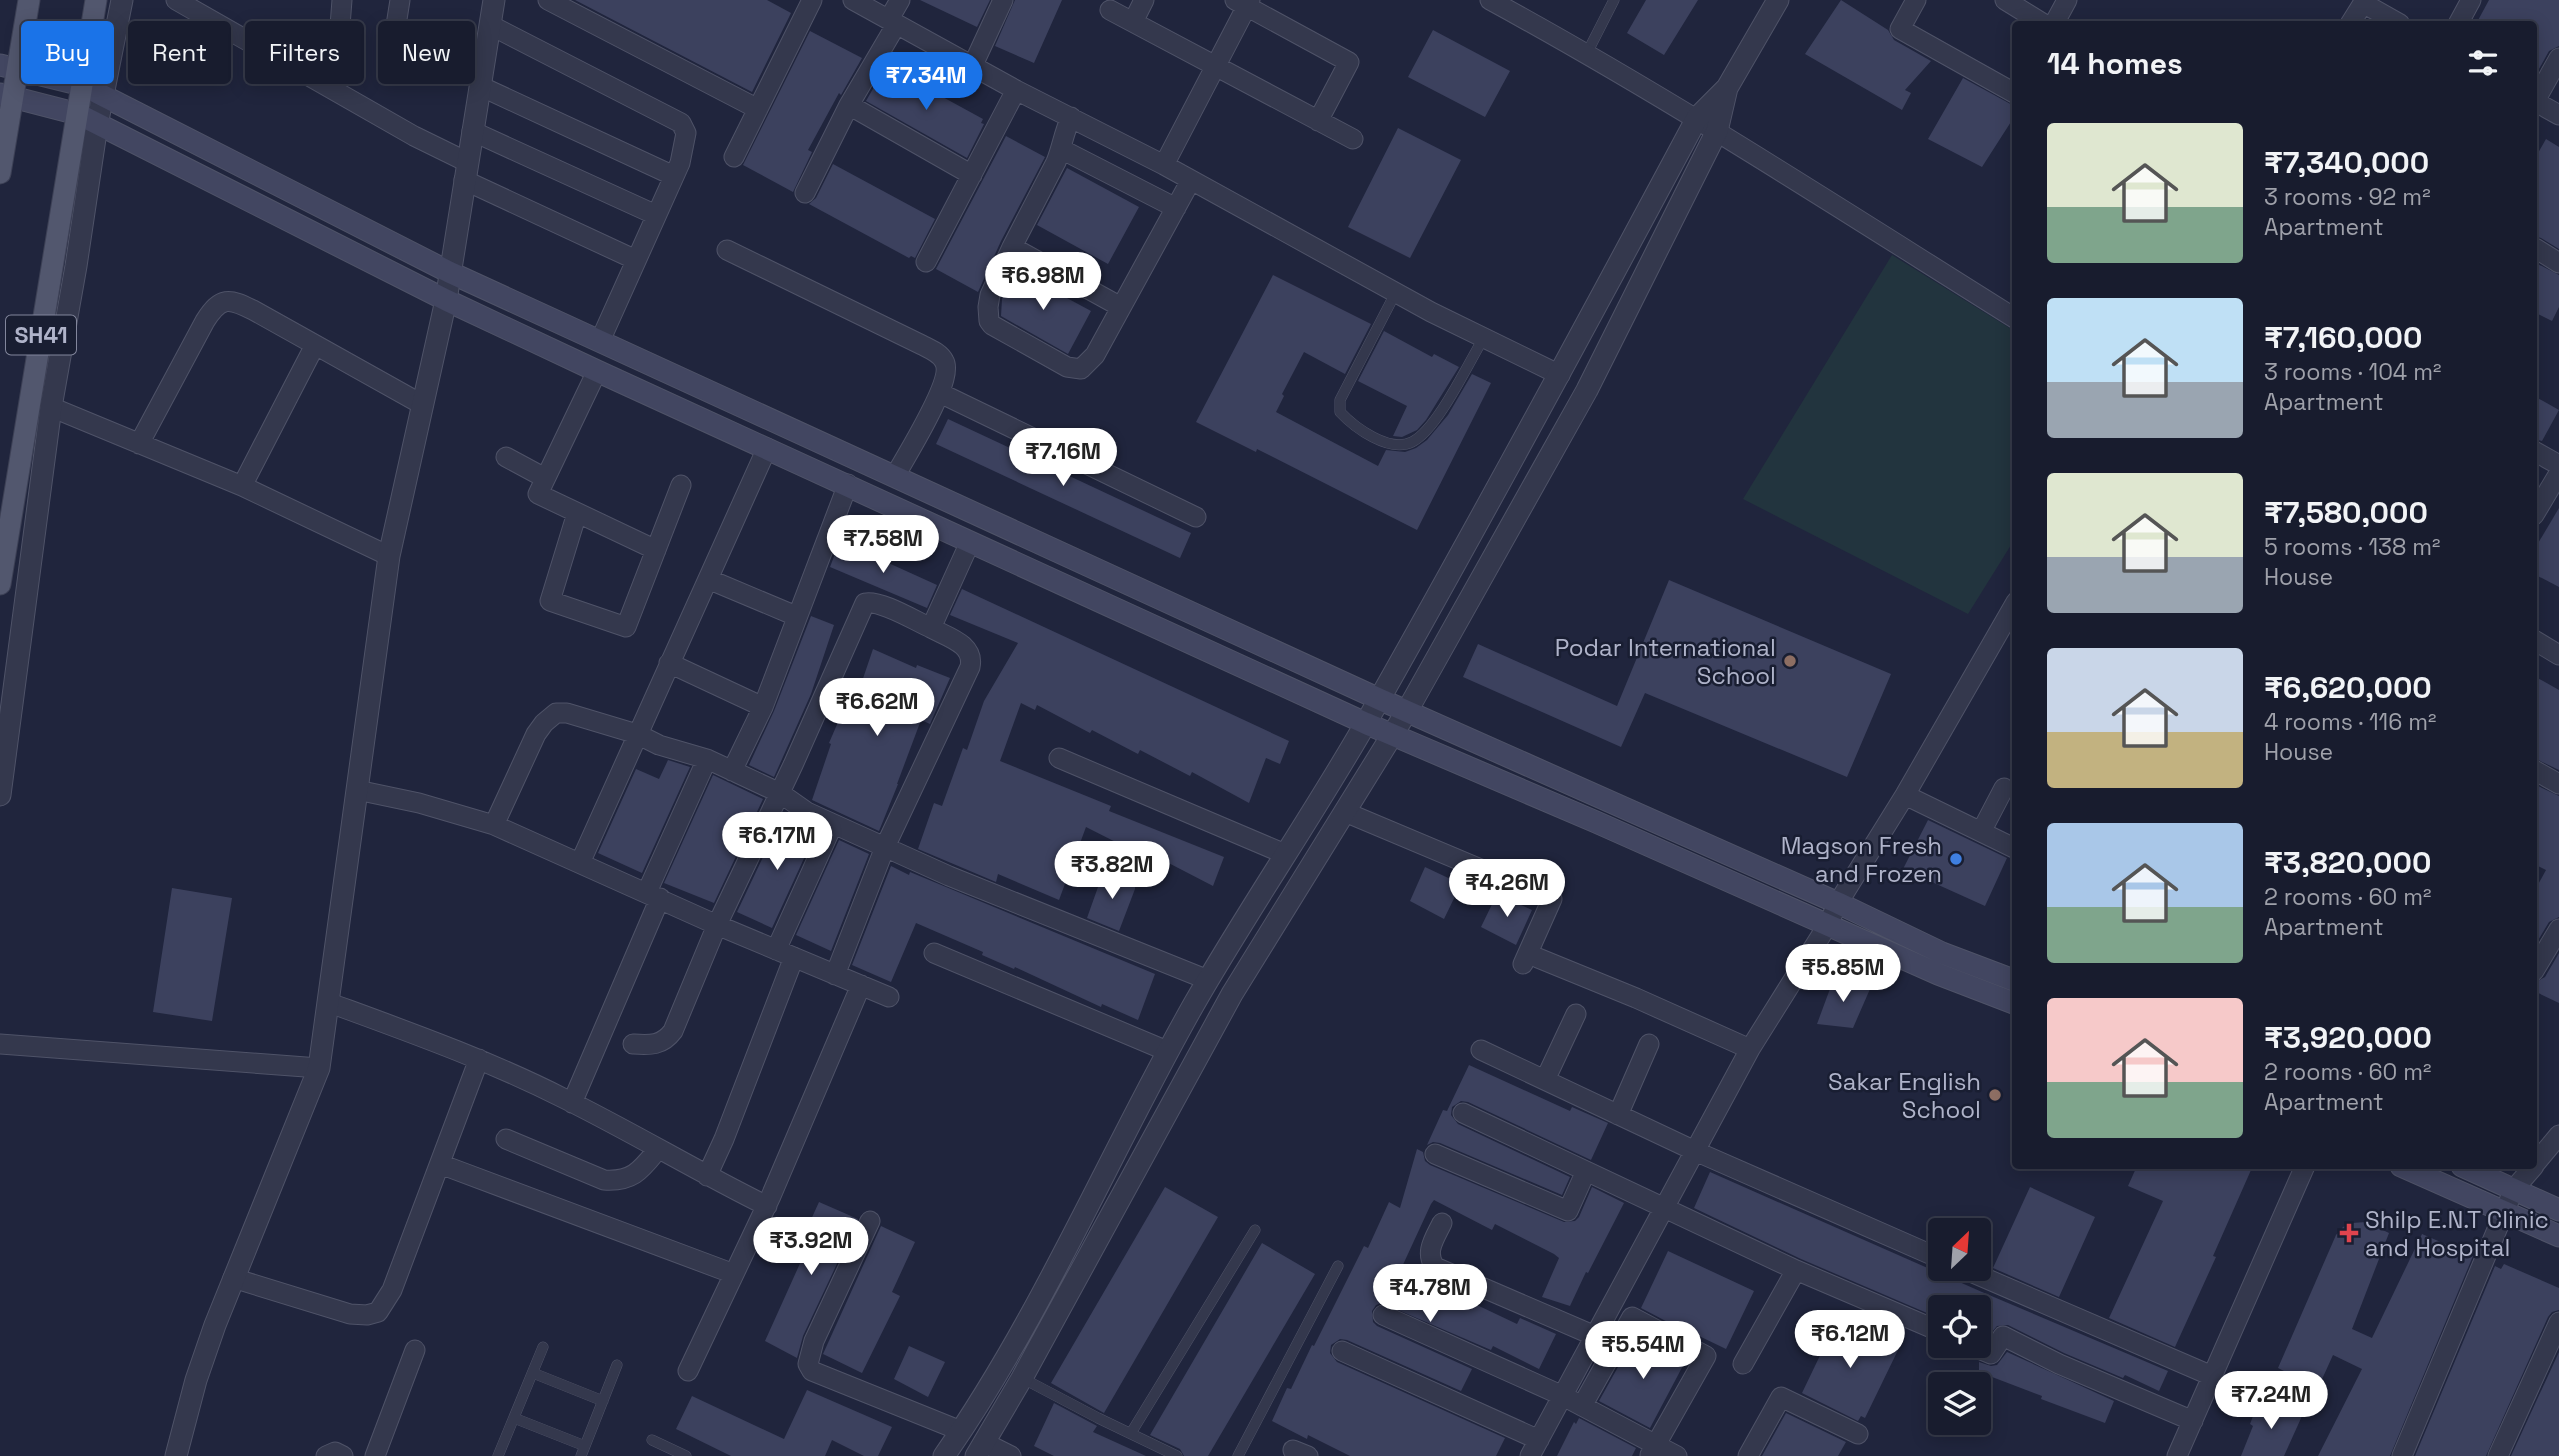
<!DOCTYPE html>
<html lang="en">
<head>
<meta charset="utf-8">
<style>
	body { margin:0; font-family:"Space Grotesk",sans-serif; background:#212536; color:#f1f3f6; height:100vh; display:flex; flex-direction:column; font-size:26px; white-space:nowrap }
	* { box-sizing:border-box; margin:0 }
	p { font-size:23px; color:#9fa1aa }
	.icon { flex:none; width:38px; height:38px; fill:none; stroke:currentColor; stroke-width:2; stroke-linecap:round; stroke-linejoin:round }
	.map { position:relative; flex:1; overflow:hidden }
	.details { position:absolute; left:2012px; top:21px; width:525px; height:1148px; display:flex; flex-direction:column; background:#181c2e; border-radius:7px; box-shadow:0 4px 18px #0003,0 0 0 2px #363a4a }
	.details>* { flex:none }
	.banner { position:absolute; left:21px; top:21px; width:665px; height:63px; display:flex; gap:14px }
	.needle { width:46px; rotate:25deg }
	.buttons { position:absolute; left:1928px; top:1218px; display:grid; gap:14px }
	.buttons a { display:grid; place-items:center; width:63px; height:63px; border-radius:7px; background:#181c2e; box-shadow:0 4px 18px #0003,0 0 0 2px #363a4a; font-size:35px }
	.price { position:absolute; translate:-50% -60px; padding:0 16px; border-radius:24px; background:#fff; color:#222; font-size:23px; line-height:46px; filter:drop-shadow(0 2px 4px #0008) }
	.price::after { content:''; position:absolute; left:50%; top:42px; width:21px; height:16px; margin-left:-10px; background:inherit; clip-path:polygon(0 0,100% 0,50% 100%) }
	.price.active { background:#1a73e8; color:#fff }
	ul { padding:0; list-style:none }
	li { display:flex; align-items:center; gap:21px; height:175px; padding:0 35px }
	li span { display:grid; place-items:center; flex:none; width:196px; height:140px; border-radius:7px; color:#555 }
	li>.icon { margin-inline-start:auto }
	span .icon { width:84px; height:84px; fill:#fffc; stroke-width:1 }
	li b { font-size:30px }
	h2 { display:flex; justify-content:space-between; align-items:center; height:84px; padding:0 35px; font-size:30px }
	.pill { padding:0 24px; border-radius:7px; background:#181c2e; box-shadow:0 4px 18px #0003,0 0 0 2px #363a4a; font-size:24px; line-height:63px }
	.pill.active { background:#1a73e8; color:#fff }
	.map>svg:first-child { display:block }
</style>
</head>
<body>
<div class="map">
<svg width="2559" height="1456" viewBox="0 0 2559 1456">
	<rect width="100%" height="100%" fill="#20253d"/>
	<path fill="#22343e" d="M1892,255L2016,332V537L1968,614L1743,499Z"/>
	<path fill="#3c415e" d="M575,0H767L791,13L752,92Z
		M920,0H990L977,27Z
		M1015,0H1062L1034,63L995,46Z
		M1646,0H1698L1664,55L1627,33Z
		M1841,0L1888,30L1894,40L1931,61L1905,90L1911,93L1902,110L1805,54Z
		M2489,0H2559V46L2549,51L2534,78V24H2476Z
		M1433,30L1510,71L1485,117L1408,77Z
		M810,31L862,58L841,95L839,93L808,150L812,152L793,192L743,165Z
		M886,66L983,119L981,123L984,124L967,158L866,101Z
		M1963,78L2016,107V114L1982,167L1928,139Z
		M1398,128L1461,160L1410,258L1348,227Z
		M1006,136L1045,157L1001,241L978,292L936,269Z
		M2546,139L2559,147V249L2541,238L2534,236V160Z
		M833,164L935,219L915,258L911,256L909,258L809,204L816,198Z
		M1067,168L1139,207L1108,264L1037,225Z
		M2534,262L2559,275V307L2552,321L2534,312Z
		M1015,270L1091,311L1068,354L1001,316L1002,299Z
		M1273,275L1371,324L1345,374L1304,352L1282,394L1284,396L1276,412L1378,466L1386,450L1405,452L1416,448L1427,440L1448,415L1472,374L1491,383L1417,530L1257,449L1256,452L1196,422Z
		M1384,331L1432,357L1434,354L1459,367L1426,420L1417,430L1402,437L1393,436L1407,406L1358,381Z
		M2534,396L2559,410L2542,441L2534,439Z
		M948,419L1191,533L1180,558L936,444Z
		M2559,508V587L2534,574V550Z
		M840,541L937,585L927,608L830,567Z
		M1669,580L1891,674L1847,777L1645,693L1621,747L1463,677L1478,644L1617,706Z
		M962,589L1289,741L1280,764L1266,758L1249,803L1192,772L1190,776L1140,750L1138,754L1092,730L1090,733L1037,705L1035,710L1021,703L1000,761L1111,806L1109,811L1224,857L1213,886L1157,857L1155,862L1086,827L1059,900L998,874L996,882L918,849L934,803L942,806L963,748L967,750L984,701L1018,643L950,615Z
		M811,616L834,625L811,694L774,777L749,765L774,711Z
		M873,649L916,668L917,665L950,678L930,724L921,720L897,784H898L879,831L812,800L831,744L829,743L848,699L855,702Z
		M2534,676L2559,690V770L2534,758Z
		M668,760L690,767L642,873L598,853L636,769L659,779Z
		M713,775L763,799L714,903L664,883Z
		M2534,784L2559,796V917L2549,922L2534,947V892L2546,870L2534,864Z
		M782,817L817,830L772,928L737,912Z
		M1928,820L2007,858L1985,906L1903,869Z
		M839,840L869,854L831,951L796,935Z
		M891,866L909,875L910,872L1155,974L1138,1020L1102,1004L1101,1007L1015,967L1014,969L982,955L983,952L916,923L891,982L852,965Z
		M1425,867L1461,884L1444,919L1410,901Z
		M1103,873H1110L1135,883V889L1119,931L1087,918Z
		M172,888L232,898L212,1021L153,1012Z
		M1497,894L1532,910L1516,945L1481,927Z
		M2559,953V1003L2534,991V983L2545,977Z
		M1834,978L1870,989L1853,1028L1817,1024Z
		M1469,1065L1570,1111L1572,1107L1608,1123L1591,1160L1468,1102L1461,1101L1452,1107L1451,1115L1458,1124L1570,1177L1562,1195L1440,1143L1433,1142L1427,1145L1443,1110L1447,1111Z
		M1417,1149L1423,1152L1425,1161L1430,1165L1564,1222L1575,1221L1579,1217L1592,1187L1624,1203L1588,1273L1586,1272L1570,1306L1542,1297L1559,1258L1554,1254L1495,1224L1492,1230L1434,1200L1431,1204L1401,1269L1517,1324L1520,1318L1556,1334L1539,1369L1493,1346L1491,1350L1382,1303L1376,1305L1372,1311L1373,1322L1377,1326L1472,1369L1461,1391L1347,1340L1340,1339L1331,1345L1330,1353L1337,1362L1505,1438L1496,1456H1350L1308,1435L1307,1439L1272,1421L1287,1388L1291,1389L1312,1345L1314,1346L1364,1246L1368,1248L1389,1202L1400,1208Z
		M2137,1166H2241L2251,1170L2213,1256L2216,1257L2175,1347L2109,1318L2163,1201L2128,1186Z
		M1710,1172L1982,1292L2168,1371L2159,1391L2125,1375L2123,1378L2064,1353L2008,1325L1997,1326L1986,1339L1979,1336V1307H1941V1319L1801,1259L1694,1208Z
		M1165,1187L1218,1217L1104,1413L1051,1383Z
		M2030,1187L2095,1217L2059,1297L1993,1268Z
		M819,1202L858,1219L803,1336L797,1358L765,1341L811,1239L804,1235Z
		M2366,1222L2389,1233L2352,1329L2372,1338L2422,1234L2473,1256L2390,1456H2318L2362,1369L2333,1355L2318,1388L2278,1368L2336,1235L2343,1227L2352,1223Z
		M881,1226L915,1242L892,1292L900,1296L862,1373L823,1354Z
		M1262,1243L1315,1274L1208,1456H1184L1180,1449L1150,1435Z
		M1668,1251L1754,1291L1726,1349L1699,1336L1698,1338L1641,1308Z
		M2504,1264L2559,1288V1310L2552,1312L2548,1317L2486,1456H2415L2495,1266L2501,1269Z
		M1838,1318L1899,1348L1865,1418L1861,1416L1858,1421L1802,1393Z
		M1637,1333L1686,1360L1650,1428L1599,1401Z
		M909,1346L945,1362L928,1397L894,1379Z
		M2007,1352L2114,1401L2105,1423L2041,1399L2042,1396L1979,1372V1362L1991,1366L1997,1365Z
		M2559,1352V1456H2511Z
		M807,1390L892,1427L878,1456H864L832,1440L825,1456H731L676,1429L692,1396L784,1439Z
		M2260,1398L2302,1416L2284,1456H2241L2253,1426L2250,1424Z
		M1054,1403L1097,1426L1093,1432L1146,1456H1054L1034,1446Z
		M1786,1413L1846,1442L1838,1456H1762Z
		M1579,1418L1636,1448L1632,1456H1557L1574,1422L1576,1424Z"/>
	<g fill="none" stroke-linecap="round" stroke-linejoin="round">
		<defs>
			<path id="service" d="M1587,53L1614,0
				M1396,292L1340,400V412C1355,428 1389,453 1412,442C1437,430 1468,364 1483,339
				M533,1373L603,1401
				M1022,1378L1098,1418L1177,1456
				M514,1418L585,1446
				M1131,1433L1255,1230
				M652,1440L686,1456
				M498,1456L543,1347
				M581,1456L617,1365
				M1238,1456L1338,1266"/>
			<path id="minor" d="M176,0L414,136L467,162
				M548,0L758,109
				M853,0L1016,90L1164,165L1431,312L1560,375
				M1235,0L1349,62L1318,121
				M1490,0C1670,98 1842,210 2016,319
				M1916,0L1900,29L2016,94
				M2005,0L2044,24
				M2363,3L2400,24
				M1110,10L1353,139
				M889,19L900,0
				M1133,22L1144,0
				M2054,24L2067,0
				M2350,24L2365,0
				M2458,24L2471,0
				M490,25L681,123L686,133L680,163L600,341
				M340,26L342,0
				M973,65L1003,0
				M389,70L400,0
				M480,86L674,176
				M2534,101L2559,115
				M2535,101L2559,58
				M849,105L972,175
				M1071,117C1064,132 1062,147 1056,162L1012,247L990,295L988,307L989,321L992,325L1067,367L1081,369L1095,355L1191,180
				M472,131L656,215
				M1061,149L1176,208
				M734,157L812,0
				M1164,165L1250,0
				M464,180L636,260
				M805,193L849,105L896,25
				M1012,247L1121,307
				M2535,248L2559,263
				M727,250L922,345C930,349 940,353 944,361C955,379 906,456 895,476
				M926,262L1016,90
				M597,371L538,494L656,550
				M940,393L1196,517
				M51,407L242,486L389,556
				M139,444L205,321C221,296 229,298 253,310L423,405
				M2534,451L2559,465
				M506,457L545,478
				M242,486L315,345
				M577,513L550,601L626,627L681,485
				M2534,515L2559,473
				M708,579L796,616
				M2534,640L2559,655
				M669,663L763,707
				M1059,758L1285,854
				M2534,770L2559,784
				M732,771L763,707L848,484
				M357,790L419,803L494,825L717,925L889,997
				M1905,795L2016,849
				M1345,812L1552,899L1523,964
				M494,825L536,734L544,723L556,713H567L637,734L659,745L707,759L780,793L807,812L949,876L1208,980
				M1981,832L2004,788
				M580,863L767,448
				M647,892L707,759
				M776,950L833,824
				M934,953L1167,1051
				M1538,958L1636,998L1750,1049
				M2534,971L2559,929
				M835,975L885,847L970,667C975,644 947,637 931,628
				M330,1003C409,1032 488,1060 563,1098C632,1132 698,1172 767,1206
				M0,1044L319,1068
				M633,1044C650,1045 662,1046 673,1031L717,925L793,765L865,603C882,600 915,621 931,628L970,542
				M1481,1050L1695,1151L1941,1259
				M1545,1080L1576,1014
				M572,1103L660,898
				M1463,1113L1796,1270L1941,1332
				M1618,1115L1649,1044
				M506,1139L604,1180C633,1182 641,1170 658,1149
				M1435,1154L1568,1211L1586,1171
				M440,1164L734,1274
				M2534,1165L2559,1135
				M707,1176L724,1139L794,957
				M870,1221L814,1341L808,1364L812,1371L961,1431
				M1442,1223C1435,1238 1424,1252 1435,1267L1595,1336
				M1964,1269L2212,1376
				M233,1278L350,1314L367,1315L378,1312L392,1290L479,1059
				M1383,1315L1563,1396L1677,1456
				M1972,1346L1991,1354L2003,1336L2059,1364L2193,1421
				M1342,1351L1539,1440
				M1743,1364L1796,1270
				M688,1371L771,1196L861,985
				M1582,1406L1632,1317L1706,1356L1650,1455
				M985,1443L1011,1456
				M1293,1450L1308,1456
				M326,1456L335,1452L343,1456
				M375,1456L415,1350
				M1530,1456L1750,1049L1827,926L1838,903L1905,795L2016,602
				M1748,1456L1781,1397L1858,1434
				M2177,1456L2305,1166
				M2402,1456L2514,1189L2534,1166
				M2498,1456L2559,1322"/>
			<path id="tertiary" d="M0,795L51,407L76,266L97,125L122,0
				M176,1456L196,1380L215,1325L319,1068L389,556L446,300L494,0
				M944,1456C1043,1314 1109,1154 1194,1004C1249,908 1312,817 1367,721C1480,522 1589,320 1697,118L1727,88L1778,0
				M976,1456L1022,1378L1232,994L1407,711L1587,390L1717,131L1727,88"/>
			<path id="secondary" d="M0,65L82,85L449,272L1379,699L1838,903L1942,953L2016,981
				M0,94L78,114L446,300L597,371L1365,723L1596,822L1938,974L2016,1004
				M2401,1166L2559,1236
				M2462,1166L2559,1210"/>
			<path id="primary" d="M0,173L29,0
				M0,584L96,0"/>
		</defs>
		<use href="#service" stroke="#4f5368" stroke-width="11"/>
		<use href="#minor" stroke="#4f5368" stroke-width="21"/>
		<use href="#tertiary" stroke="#4f5368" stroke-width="23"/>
		<use href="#secondary" stroke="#4f5368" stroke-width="23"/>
		<use href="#primary" stroke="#3d4156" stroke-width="23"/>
		<use href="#service" stroke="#34384d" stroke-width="10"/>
		<use href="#minor" stroke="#34384d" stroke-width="19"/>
		<use href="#tertiary" stroke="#34384d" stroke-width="21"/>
		<use href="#secondary" stroke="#424661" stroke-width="21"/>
		<use href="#primary" stroke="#52576e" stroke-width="21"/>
	</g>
	<g fill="#8d6e63" stroke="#191e32" stroke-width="2.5">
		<circle cx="1790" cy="661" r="7"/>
		<circle cx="1995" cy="1095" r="7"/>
	</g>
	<circle fill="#3f7fe0" stroke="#191e32" stroke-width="2.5" cx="1956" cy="859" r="7"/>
	<path fill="#e0444e" stroke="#191e32" stroke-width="2.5" d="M2345.5 1222.5h7v7h7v7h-7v7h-7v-7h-7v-7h7z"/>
	<g text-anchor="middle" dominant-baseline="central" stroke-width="5" stroke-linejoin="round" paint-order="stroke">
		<rect fill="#191e32" stroke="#82869c" stroke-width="2" x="6" y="315.5" width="70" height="39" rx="5"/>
		<g font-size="23" font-weight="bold" fill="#afb3c9">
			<text x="41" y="335">SH41</text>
		</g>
		<g font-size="24" fill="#afb3c9" stroke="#191e32" text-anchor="end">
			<text x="1776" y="647">Podar International<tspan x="1776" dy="28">School</tspan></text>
			<text x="1942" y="845">Magson Fresh<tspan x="1942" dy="28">and Frozen</tspan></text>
			<text x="1981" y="1081">Sakar English<tspan x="1981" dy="28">School</tspan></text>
			<text x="2365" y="1219" text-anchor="start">Shilp E.N.T Clinic<tspan x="2365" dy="28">and Hospital</tspan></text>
		</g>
	</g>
</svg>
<div class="buttons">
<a><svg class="needle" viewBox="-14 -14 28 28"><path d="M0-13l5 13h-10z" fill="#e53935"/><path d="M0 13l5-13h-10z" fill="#9fa1aa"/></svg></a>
<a><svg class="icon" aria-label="locate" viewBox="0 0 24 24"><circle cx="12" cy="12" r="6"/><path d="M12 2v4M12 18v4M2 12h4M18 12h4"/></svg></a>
<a><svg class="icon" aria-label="layers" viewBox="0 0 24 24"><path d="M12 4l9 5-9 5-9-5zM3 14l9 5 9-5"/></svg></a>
</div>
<b class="price active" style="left:926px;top:112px">₹7.34M</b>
<b class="price" style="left:1043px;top:312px">₹6.98M</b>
<b class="price" style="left:1063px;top:488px">₹7.16M</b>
<b class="price" style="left:883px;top:575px">₹7.58M</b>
<b class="price" style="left:877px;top:738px">₹6.62M</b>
<b class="price" style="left:777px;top:872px">₹6.17M</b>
<b class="price" style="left:1112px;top:901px">₹3.82M</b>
<b class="price" style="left:1507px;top:919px">₹4.26M</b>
<b class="price" style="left:1843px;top:1004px">₹5.85M</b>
<b class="price" style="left:811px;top:1277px">₹3.92M</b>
<b class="price" style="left:1430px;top:1324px">₹4.78M</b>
<b class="price" style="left:1850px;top:1370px">₹6.12M</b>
<b class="price" style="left:1643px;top:1381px">₹5.54M</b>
<b class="price" style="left:2271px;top:1431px">₹7.24M</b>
<div class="banner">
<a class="pill active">Buy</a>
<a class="pill">Rent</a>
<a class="pill">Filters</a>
<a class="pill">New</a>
</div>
<section class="details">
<h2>14 homes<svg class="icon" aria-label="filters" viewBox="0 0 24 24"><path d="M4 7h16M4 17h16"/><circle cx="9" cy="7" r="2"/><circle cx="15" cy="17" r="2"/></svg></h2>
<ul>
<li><span style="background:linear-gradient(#dfe7d0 60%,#7fa58c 0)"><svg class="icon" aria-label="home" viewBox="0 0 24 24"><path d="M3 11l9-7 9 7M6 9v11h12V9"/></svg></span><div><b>₹7,340,000</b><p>3 rooms · 92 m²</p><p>Apartment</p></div></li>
<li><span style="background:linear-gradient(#bfe0f5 60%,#9aa5b1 0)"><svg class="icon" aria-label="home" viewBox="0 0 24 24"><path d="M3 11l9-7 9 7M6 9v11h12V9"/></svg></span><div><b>₹7,160,000</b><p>3 rooms · 104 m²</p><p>Apartment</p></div></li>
<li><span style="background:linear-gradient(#dfe7d0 60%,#9aa5b1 0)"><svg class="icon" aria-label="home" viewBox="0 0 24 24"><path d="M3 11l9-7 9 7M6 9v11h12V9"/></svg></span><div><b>₹7,580,000</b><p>5 rooms · 138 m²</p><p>House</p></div></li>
<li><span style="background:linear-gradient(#c9d6e8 60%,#c2b280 0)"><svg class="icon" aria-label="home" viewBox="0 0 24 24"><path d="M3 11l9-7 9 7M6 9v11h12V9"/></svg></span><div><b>₹6,620,000</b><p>4 rooms · 116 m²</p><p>House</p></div></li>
<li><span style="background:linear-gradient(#a9c7e8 60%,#7fa58c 0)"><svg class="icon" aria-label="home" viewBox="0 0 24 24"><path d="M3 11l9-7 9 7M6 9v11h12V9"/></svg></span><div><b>₹3,820,000</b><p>2 rooms · 60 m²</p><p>Apartment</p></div></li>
<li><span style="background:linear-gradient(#f6c9c9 60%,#7fa58c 0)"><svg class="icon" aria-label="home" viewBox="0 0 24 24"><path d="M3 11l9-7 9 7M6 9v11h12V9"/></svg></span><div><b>₹3,920,000</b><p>2 rooms · 60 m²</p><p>Apartment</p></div></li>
</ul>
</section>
</div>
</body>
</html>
